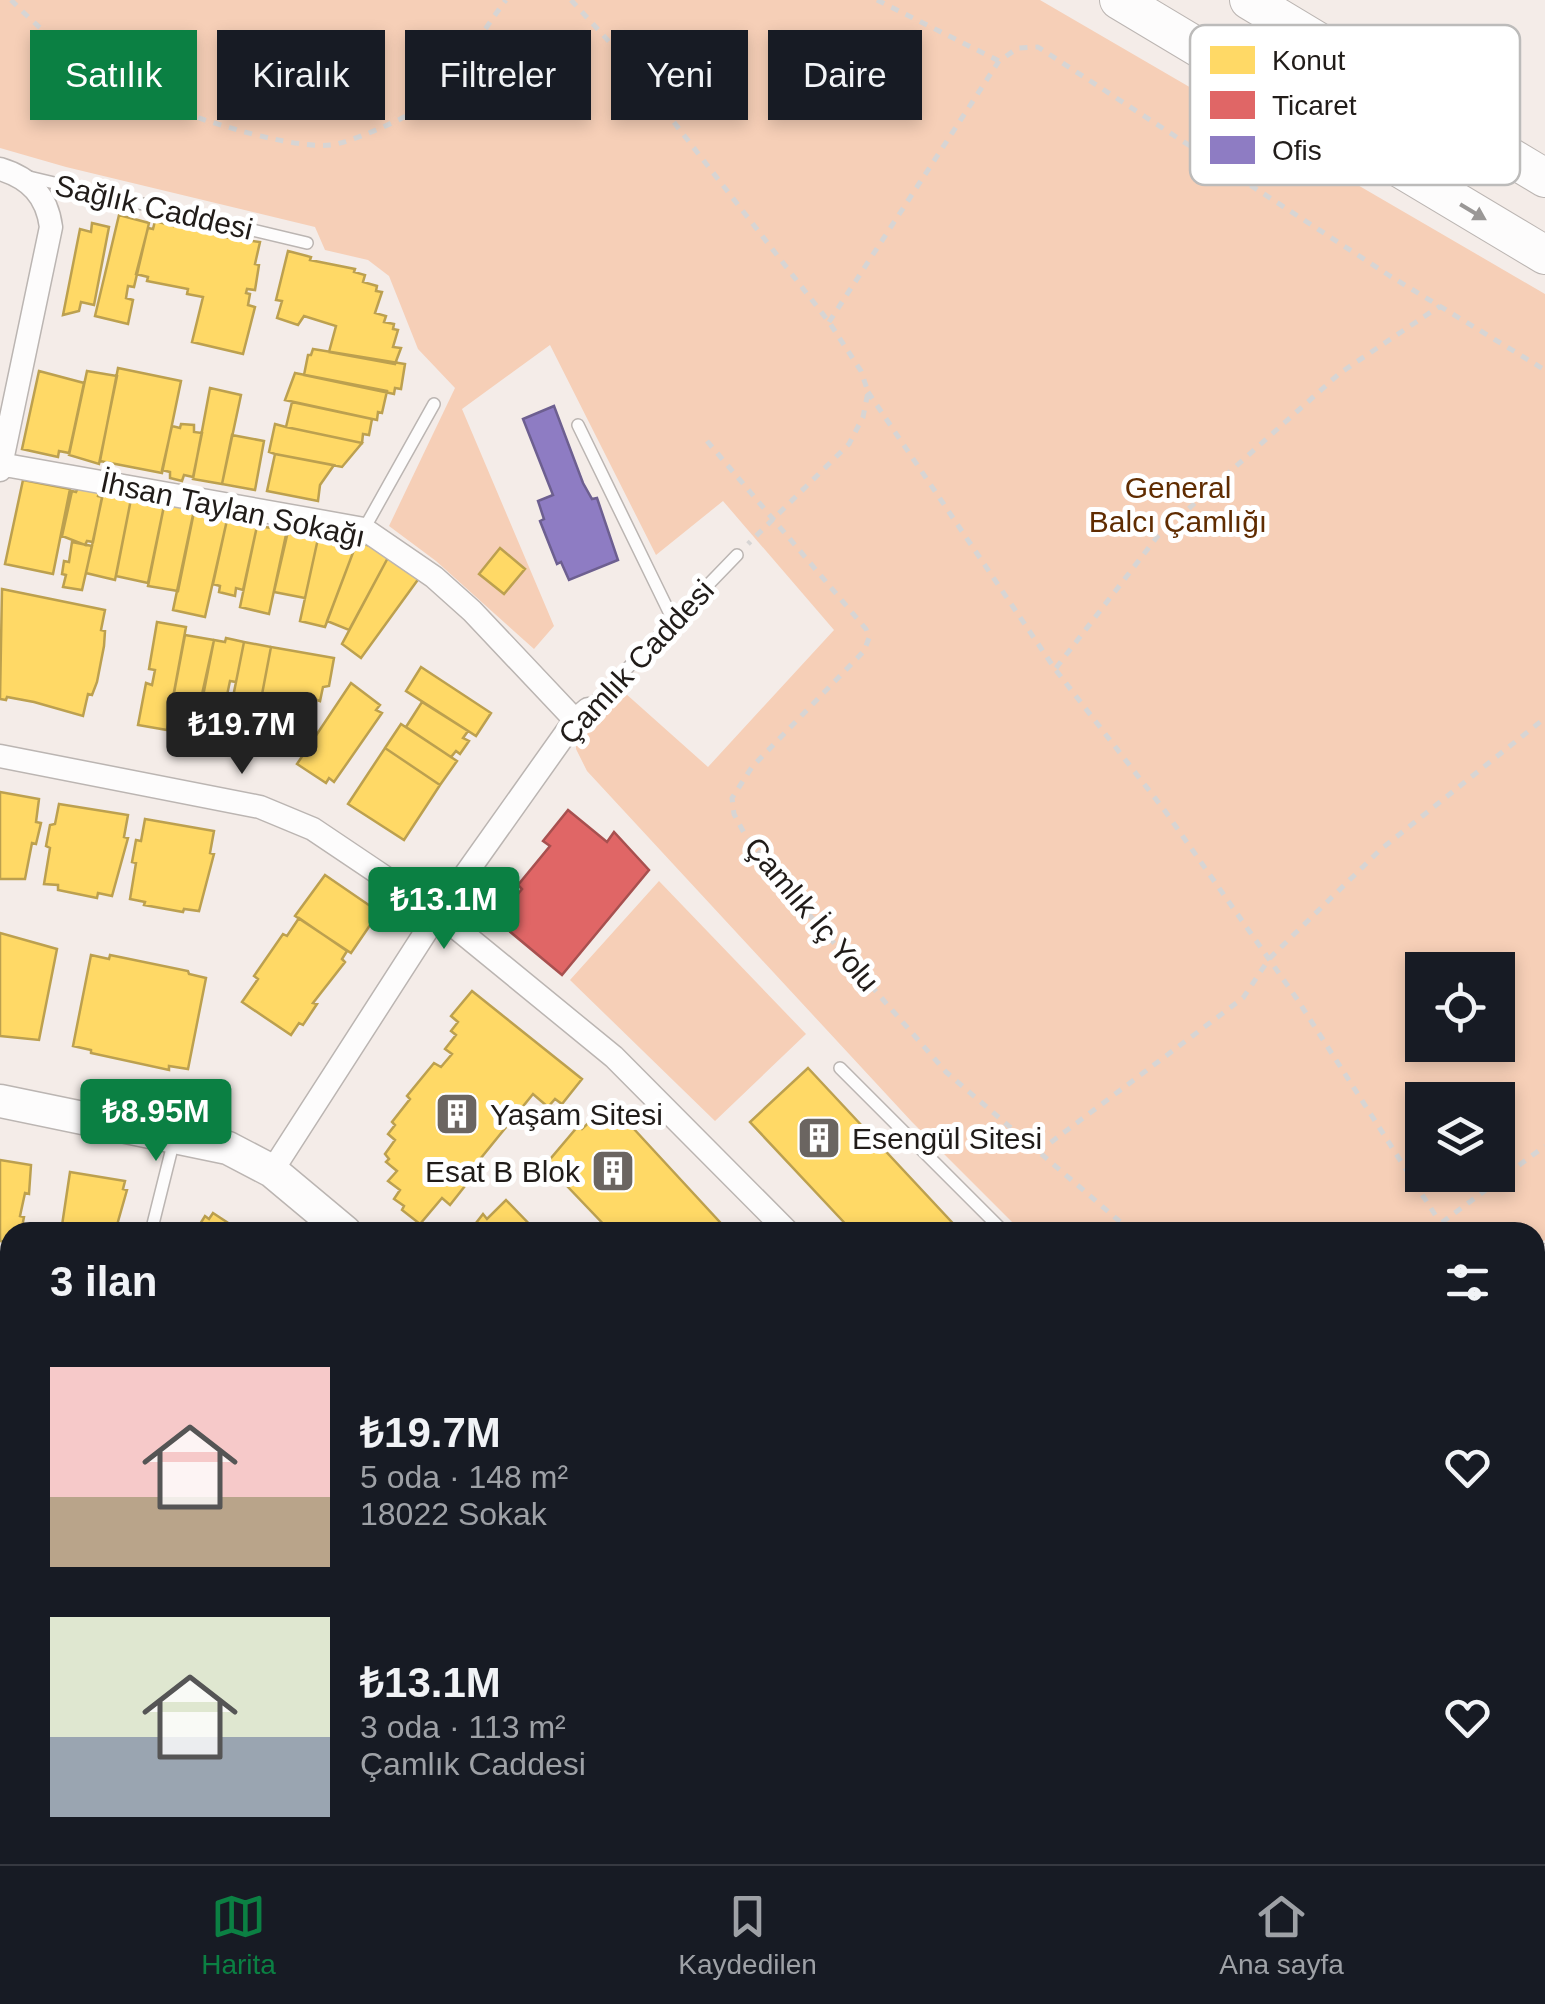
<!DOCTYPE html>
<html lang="tr">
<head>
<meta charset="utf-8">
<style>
	body { margin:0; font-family:Helvetica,sans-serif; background:#20242c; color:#f1f3f6; height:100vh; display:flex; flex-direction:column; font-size:38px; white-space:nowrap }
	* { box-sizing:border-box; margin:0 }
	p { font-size:32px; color:#9ea1a6 }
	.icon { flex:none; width:55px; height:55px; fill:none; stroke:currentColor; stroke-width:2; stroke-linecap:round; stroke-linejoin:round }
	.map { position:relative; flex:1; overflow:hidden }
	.details { position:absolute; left:0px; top:1222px; width:1545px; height:642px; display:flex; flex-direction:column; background:#171b24; border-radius:30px 30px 0 0; box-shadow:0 5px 15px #0003 }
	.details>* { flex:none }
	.top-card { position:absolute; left:30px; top:30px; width:1000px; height:90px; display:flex; gap:20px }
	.fabs { position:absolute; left:1405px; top:952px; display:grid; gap:20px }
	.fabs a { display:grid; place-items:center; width:110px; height:110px; border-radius:0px; background:#171b24; box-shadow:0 5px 15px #0003; font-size:50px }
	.price { position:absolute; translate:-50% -85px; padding:0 22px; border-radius:10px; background:#0b8043; color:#fff; font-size:32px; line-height:65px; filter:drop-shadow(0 2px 5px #0008) }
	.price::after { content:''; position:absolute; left:50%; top:60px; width:30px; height:22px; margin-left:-15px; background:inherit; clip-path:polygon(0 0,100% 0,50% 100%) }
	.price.current { background:#222; color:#fff }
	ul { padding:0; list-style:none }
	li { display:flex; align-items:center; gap:30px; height:250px; padding:0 50px }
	li span { display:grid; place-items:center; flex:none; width:280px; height:200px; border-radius:0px; color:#555 }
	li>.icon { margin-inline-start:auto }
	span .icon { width:120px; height:120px; fill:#fffc; stroke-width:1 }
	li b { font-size:42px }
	h2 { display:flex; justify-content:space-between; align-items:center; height:120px; padding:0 50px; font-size:42px }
	.pill { padding:0 35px; border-radius:0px; background:#171b24; box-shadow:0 5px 15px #0003; font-size:35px; line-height:90px }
	.pill.current { background:#0b8043; color:#fff }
	.tabs { display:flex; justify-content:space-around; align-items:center; height:140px; border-top:2px solid #363941; background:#171b24; font-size:28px; color:#9ea1a6 }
	.tabs a { display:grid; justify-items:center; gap:5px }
	.tabs .current { color:#0b8043 }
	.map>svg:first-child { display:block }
</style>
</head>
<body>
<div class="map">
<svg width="1545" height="1864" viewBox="0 0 1545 1864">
	<rect width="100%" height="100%" fill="#f4ece8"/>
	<path fill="#f6cfb7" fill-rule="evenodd" d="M0,0H1040L1545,294V1240L1535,1246V1232H1022L912,1122L587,771L576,749V724L625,693L708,767L834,630L723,501L656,555L550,345L462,409L554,626L534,649L436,561L389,526L455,388L418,349L389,276L368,260L325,250L315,227L66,167L0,148ZM1422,970H1498V1045H1422ZM1422,1100H1498V1175H1422Z
		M659,881L806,1034L715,1121L570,980Z"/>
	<path fill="#ffd966" stroke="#bca04f" stroke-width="2.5" d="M119,215L149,223L134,287L128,286L126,298L133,300L128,324L95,316Z
		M174,220L225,231L224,237L260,242L255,264L259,265L255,290L247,289L246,293L250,294L248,305L255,307L243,354L192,342L203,297L187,294L188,289L147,281L148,277L136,274L148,228L153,229L155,221L173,226Z
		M92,223L109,227L94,305L81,302L79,311L63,315L80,229L91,232Z
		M288,251L311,257L310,260L355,269L354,272L365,275L363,282L377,286L376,291L382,292L375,313L386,316L384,322L394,324L393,329L398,330L393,347L401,348L395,364L329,352L336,326L304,316L298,325L277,318L282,301L276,300Z
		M313,349L405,364L401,389L395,388L394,394L304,375L308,355H311Z
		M118,368L181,381L162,473L100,461Z
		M39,371L84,383L69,453L59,451L58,457L22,449Z
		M87,371L117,376L99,464L69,455Z
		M295,373L387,391L382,413L378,412L377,420L285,400Z
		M210,388L241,395L222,484L193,479Z
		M292,402L372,419L369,435L363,434L362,443L286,427Z
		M181,424L194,425V432L202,433L193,477L184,475L182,481L170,478V472L162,470L172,426L180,428Z
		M275,424L286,427L362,443L342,467L275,454L269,452Z
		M232,435L264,441L255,490L222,484Z
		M275,454L334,465L320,485L318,501L267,491Z
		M23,480L70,489L53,574L5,564Z
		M78,488L99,491L98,496L102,497L93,542L87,541L85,545L62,536L72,491L76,492Z
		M104,489L132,494L115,580L86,573Z
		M132,494L165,501L148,583L116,576Z
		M165,501L195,507L178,591L148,586Z
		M193,515L227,520L205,617L173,610Z
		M235,516L250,519V524L257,526L243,590L236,588L235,596L219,592L220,586L213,584L227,520L234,522Z
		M257,526L287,530L269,614L240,607Z
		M289,527L319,534L305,598L274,592Z
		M319,534L357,542L325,627L300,621Z
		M72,542L92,546L82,590L63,587L66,575L62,574L64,561L69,562Z
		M357,542L391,552L349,630L327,621Z
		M500,548L525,569L504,594L479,574Z
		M391,552L422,574L361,658L342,644Z
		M2,589L105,610L101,630L105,631L104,646L97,682L92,695L88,694L83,716L34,702L7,697L6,700L0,699Z
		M157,622L186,627L167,730L138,725L146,683L152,685L155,670L149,669Z
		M185,635L214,640L193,735L167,730Z
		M226,638L244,642L236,682L230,681L226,700L232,701L224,742L196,732L214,640L225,642Z
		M244,642L271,647L252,747L224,742Z
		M271,647L334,658L329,686L323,687L320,701L311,698L301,727L296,726L278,751L252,747Z
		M421,667L491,713L476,736L406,691Z
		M351,683L380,705L376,710L382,713L334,782L329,778L326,783L297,764Z
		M422,702L468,731L463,738L469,741L460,754L456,751L451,757L406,727Z
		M401,724L457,761L440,785L385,748Z
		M385,748L440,785L404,840L348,804Z
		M0,792L39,799L36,822L41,823L36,844L32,843L25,879H0Z
		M59,804L128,815L124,837L128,838L112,896L98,893L97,898L58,890V885L44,884L50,848L46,846L50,825L55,824Z
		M145,819L214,831L210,853L214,854L199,911L184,909L183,912L144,905L145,902L130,899L136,863L132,862L136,840L141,841Z
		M325,875L379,912L351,953L295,916Z
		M299,918L347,951L342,959L345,962L313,1003L317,1004L303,1025L299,1023L291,1035L242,1002L258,979L254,976L283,934L287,936Z
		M0,933L57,949L39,1040L0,1036Z
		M91,955L109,959L110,955L188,971L189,974L206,978L188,1069L169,1066V1070L91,1053V1050L73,1046Z
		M472,991L582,1079L562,1104L555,1099L548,1107L533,1094L472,1169L476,1172L450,1205L442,1198L420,1224L402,1210L404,1206L394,1199L400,1190L388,1181L397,1171L386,1162L389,1159L385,1154L395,1140L388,1134L395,1125L392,1122L410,1099L407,1096L434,1063L441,1067L452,1054L445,1049L456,1035L451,1031L458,1022L451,1016Z
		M808,1068L961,1232H853L839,1217L750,1122Z
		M610,1103L645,1141L729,1232H611L546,1164L579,1125L582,1129Z
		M0,1160L31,1165L29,1194L25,1193L20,1216L24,1217L21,1232H10V1243L0,1241Z
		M70,1172L125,1181L123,1189L127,1190L115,1232H61Z
		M506,1200L537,1232H469L483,1214L487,1219Z
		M213,1213L242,1232H195L205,1216L209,1219Z
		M1535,1317L1545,1329L1541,1335L1545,1340V1378L1535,1388Z
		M10,1368V1440L0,1451V1378Z
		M1545,1658V1747L1535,1735V1667Z
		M9,1748L10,1824L0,1833V1755Z
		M204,1855H276L277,1858L275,1864H207Z
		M479,1855H599L601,1864H481Z
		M619,1855H683L641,1864H621Z
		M1116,1855H1201L1194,1864H1129Z
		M1279,1855H1314L1323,1864H1270Z
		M1314,1855H1410L1412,1861L1411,1864H1323Z"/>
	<path fill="#e06666" stroke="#a7504f" stroke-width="2.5" d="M568,810L607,842L614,832L649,870L562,975L496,920L522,889L518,885L550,846L543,841Z"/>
	<path fill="#8e7cc3" stroke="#6d5f90" stroke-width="2.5" d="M554,406L583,483L592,499L597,498L618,560L569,580L561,562L557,564L540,521L544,519L538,501L553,495L523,419Z"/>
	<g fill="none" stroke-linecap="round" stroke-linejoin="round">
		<defs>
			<path id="service" d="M29,177L307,243
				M578,425L673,620
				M364,529L434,404
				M588,709L737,555
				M840,1068L1004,1232
				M151,1232L174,1140
				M1535,1256L1545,1250
				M0,1508L10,1497
				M0,1728L10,1720
				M395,1864L409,1855"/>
			<path id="minor" d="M0,169C30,178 47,196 51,227L0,470
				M0,464L364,529L434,577L472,611L575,720
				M0,756L260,807L313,829L438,913L614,1057L788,1232
				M272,1171L438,913L575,720L588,709
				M1535,1508L1545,1519
				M0,1589L10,1600
				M174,1855L177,1864
				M1443,1855L1453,1864"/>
			<path id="tertiary" d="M1535,1831L1545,1824
				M1488,1864L1501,1855"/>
			<path id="secondary" d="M0,1101L228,1148L272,1171L345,1232
				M928,1855L943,1864
				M991,1855L1005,1864
				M800,1864L810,1855
				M869,1864L878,1855"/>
			<path id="trunk" d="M1119,0L1545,255
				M1249,0L1545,178"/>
		</defs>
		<use href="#service" stroke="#bbb5b2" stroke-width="14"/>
		<use href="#minor" stroke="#bbb5b2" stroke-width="25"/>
		<use href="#tertiary" stroke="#bbb5b2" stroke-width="30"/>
		<use href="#secondary" stroke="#bbb5b2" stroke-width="35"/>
		<use href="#trunk" stroke="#bbb5b2" stroke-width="40"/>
		<path stroke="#d7d5d4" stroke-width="5" stroke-dasharray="8 8" stroke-linecap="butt" d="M11,0C41,30 74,60 112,82C154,106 282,150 330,145C347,144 407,118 421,107C450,86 483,30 506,0
			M571,0L624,58L829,322L861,371L868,392L863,417L849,444L748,544
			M877,0L999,61
			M829,322L999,61L1018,48L1038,47L1390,276L1545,370
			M868,392L1055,669L1165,811L1297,999L1441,1224
			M707,441L866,629L869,638L864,651L752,767L732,798L734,814L744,833L793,896L946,1072L1132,1232
			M1056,668L1157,537L1340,373L1440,306
			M1038,1152L1243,998L1269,959L1380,850L1545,718
			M1429,1232L1545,1146"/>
		<use href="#service" stroke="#fdfcfc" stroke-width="11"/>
		<use href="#minor" stroke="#fdfcfc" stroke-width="22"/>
		<use href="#tertiary" stroke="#fdfcfc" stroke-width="28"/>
		<use href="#secondary" stroke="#fdfcfc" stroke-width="32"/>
		<use href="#trunk" stroke="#fdfcfc" stroke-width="38"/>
	</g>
	<defs><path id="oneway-solid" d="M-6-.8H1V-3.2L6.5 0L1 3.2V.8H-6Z" transform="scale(2.5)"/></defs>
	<use fill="#9a9796" href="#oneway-solid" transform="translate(1473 212) rotate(31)"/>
	<defs>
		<symbol id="building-square" viewBox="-11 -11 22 22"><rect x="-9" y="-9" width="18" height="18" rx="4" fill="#6b6561" stroke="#fff"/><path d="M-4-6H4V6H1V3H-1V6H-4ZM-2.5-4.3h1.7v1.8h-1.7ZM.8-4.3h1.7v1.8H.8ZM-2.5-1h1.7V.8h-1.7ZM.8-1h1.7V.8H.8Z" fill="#fff"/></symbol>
	</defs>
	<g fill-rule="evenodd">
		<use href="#building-square" x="432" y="1089" width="50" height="50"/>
		<use href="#building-square" x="794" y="1113" width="50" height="50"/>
		<use href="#building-square" x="588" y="1146" width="50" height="50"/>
	</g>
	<g text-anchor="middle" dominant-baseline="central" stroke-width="10" stroke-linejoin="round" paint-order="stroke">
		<g font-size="30" fill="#211c19" stroke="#fff">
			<text transform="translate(154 207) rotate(13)">Sağlık Caddesi</text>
			<text transform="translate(233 509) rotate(12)">İhsan Taylan Sokağı</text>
			<text transform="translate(636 662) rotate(-47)">Çamlık Caddesi</text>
			<text transform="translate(812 914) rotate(50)">Çamlık İç Yolu</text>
		</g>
		<g font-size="30" fill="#602c01" stroke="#fff">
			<text x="1178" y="487">General<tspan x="1178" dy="34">Balcı Çamlığı</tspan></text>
		</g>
		<g font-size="30" fill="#211c19" stroke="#fff" text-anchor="start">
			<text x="490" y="1114">Yaşam Sitesi</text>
			<text x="852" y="1138">Esengül Sitesi</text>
			<text x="580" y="1171" text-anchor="end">Esat B Blok</text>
		</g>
	</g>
	<rect x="1190" y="25" width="330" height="160" rx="15" fill="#fff" stroke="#bcbbba" stroke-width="2.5"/>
	<rect x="1210" y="46" width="45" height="28" fill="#ffd966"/>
	<rect x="1210" y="91" width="45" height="28" fill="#e06666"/>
	<rect x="1210" y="136" width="45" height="28" fill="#8e7cc3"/>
	<g font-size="28" fill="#211c19">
		<text x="1272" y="70">Konut</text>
		<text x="1272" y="115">Ticaret</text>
		<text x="1272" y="160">Ofis</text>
	</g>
</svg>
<div class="fabs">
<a><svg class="icon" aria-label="locate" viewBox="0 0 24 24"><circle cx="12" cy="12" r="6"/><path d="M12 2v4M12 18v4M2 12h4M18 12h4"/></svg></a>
<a><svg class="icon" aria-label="layers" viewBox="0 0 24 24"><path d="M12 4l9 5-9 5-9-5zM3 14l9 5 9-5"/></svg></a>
</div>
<b class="price current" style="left:242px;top:777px">₺19.7M</b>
<b class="price" style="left:444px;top:952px">₺13.1M</b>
<b class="price" style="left:156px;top:1164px">₺8.95M</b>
<div class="top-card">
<a class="pill current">Satılık</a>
<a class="pill">Kiralık</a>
<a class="pill">Filtreler</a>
<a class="pill">Yeni</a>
<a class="pill">Daire</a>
</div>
<section class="details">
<h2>3 ilan<svg class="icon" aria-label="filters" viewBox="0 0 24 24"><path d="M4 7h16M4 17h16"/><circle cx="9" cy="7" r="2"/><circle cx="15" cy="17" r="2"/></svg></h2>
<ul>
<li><span style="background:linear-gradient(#f6c9c9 65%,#b9a48a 0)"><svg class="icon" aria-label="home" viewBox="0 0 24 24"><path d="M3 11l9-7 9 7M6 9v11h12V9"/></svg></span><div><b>₺19.7M</b><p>5 oda · 148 m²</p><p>18022 Sokak</p></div><svg class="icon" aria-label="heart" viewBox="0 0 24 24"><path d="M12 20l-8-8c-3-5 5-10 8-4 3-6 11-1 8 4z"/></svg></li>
<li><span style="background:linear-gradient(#dfe7d0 60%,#9aa5b1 0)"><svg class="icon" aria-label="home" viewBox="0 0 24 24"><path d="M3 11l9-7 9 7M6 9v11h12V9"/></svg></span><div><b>₺13.1M</b><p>3 oda · 113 m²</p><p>Çamlık Caddesi</p></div><svg class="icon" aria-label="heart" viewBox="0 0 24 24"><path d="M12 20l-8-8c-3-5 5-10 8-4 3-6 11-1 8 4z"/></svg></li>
</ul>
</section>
</div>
<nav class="tabs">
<a class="current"><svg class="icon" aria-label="map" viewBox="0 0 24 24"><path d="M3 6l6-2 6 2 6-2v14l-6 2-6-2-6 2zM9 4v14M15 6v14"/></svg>Harita</a>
<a><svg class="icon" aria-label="saved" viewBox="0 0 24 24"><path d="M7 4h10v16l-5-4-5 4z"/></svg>Kaydedilen</a>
<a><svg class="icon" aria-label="home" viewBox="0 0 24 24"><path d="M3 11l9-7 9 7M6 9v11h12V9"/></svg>Ana sayfa</a>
</nav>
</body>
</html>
